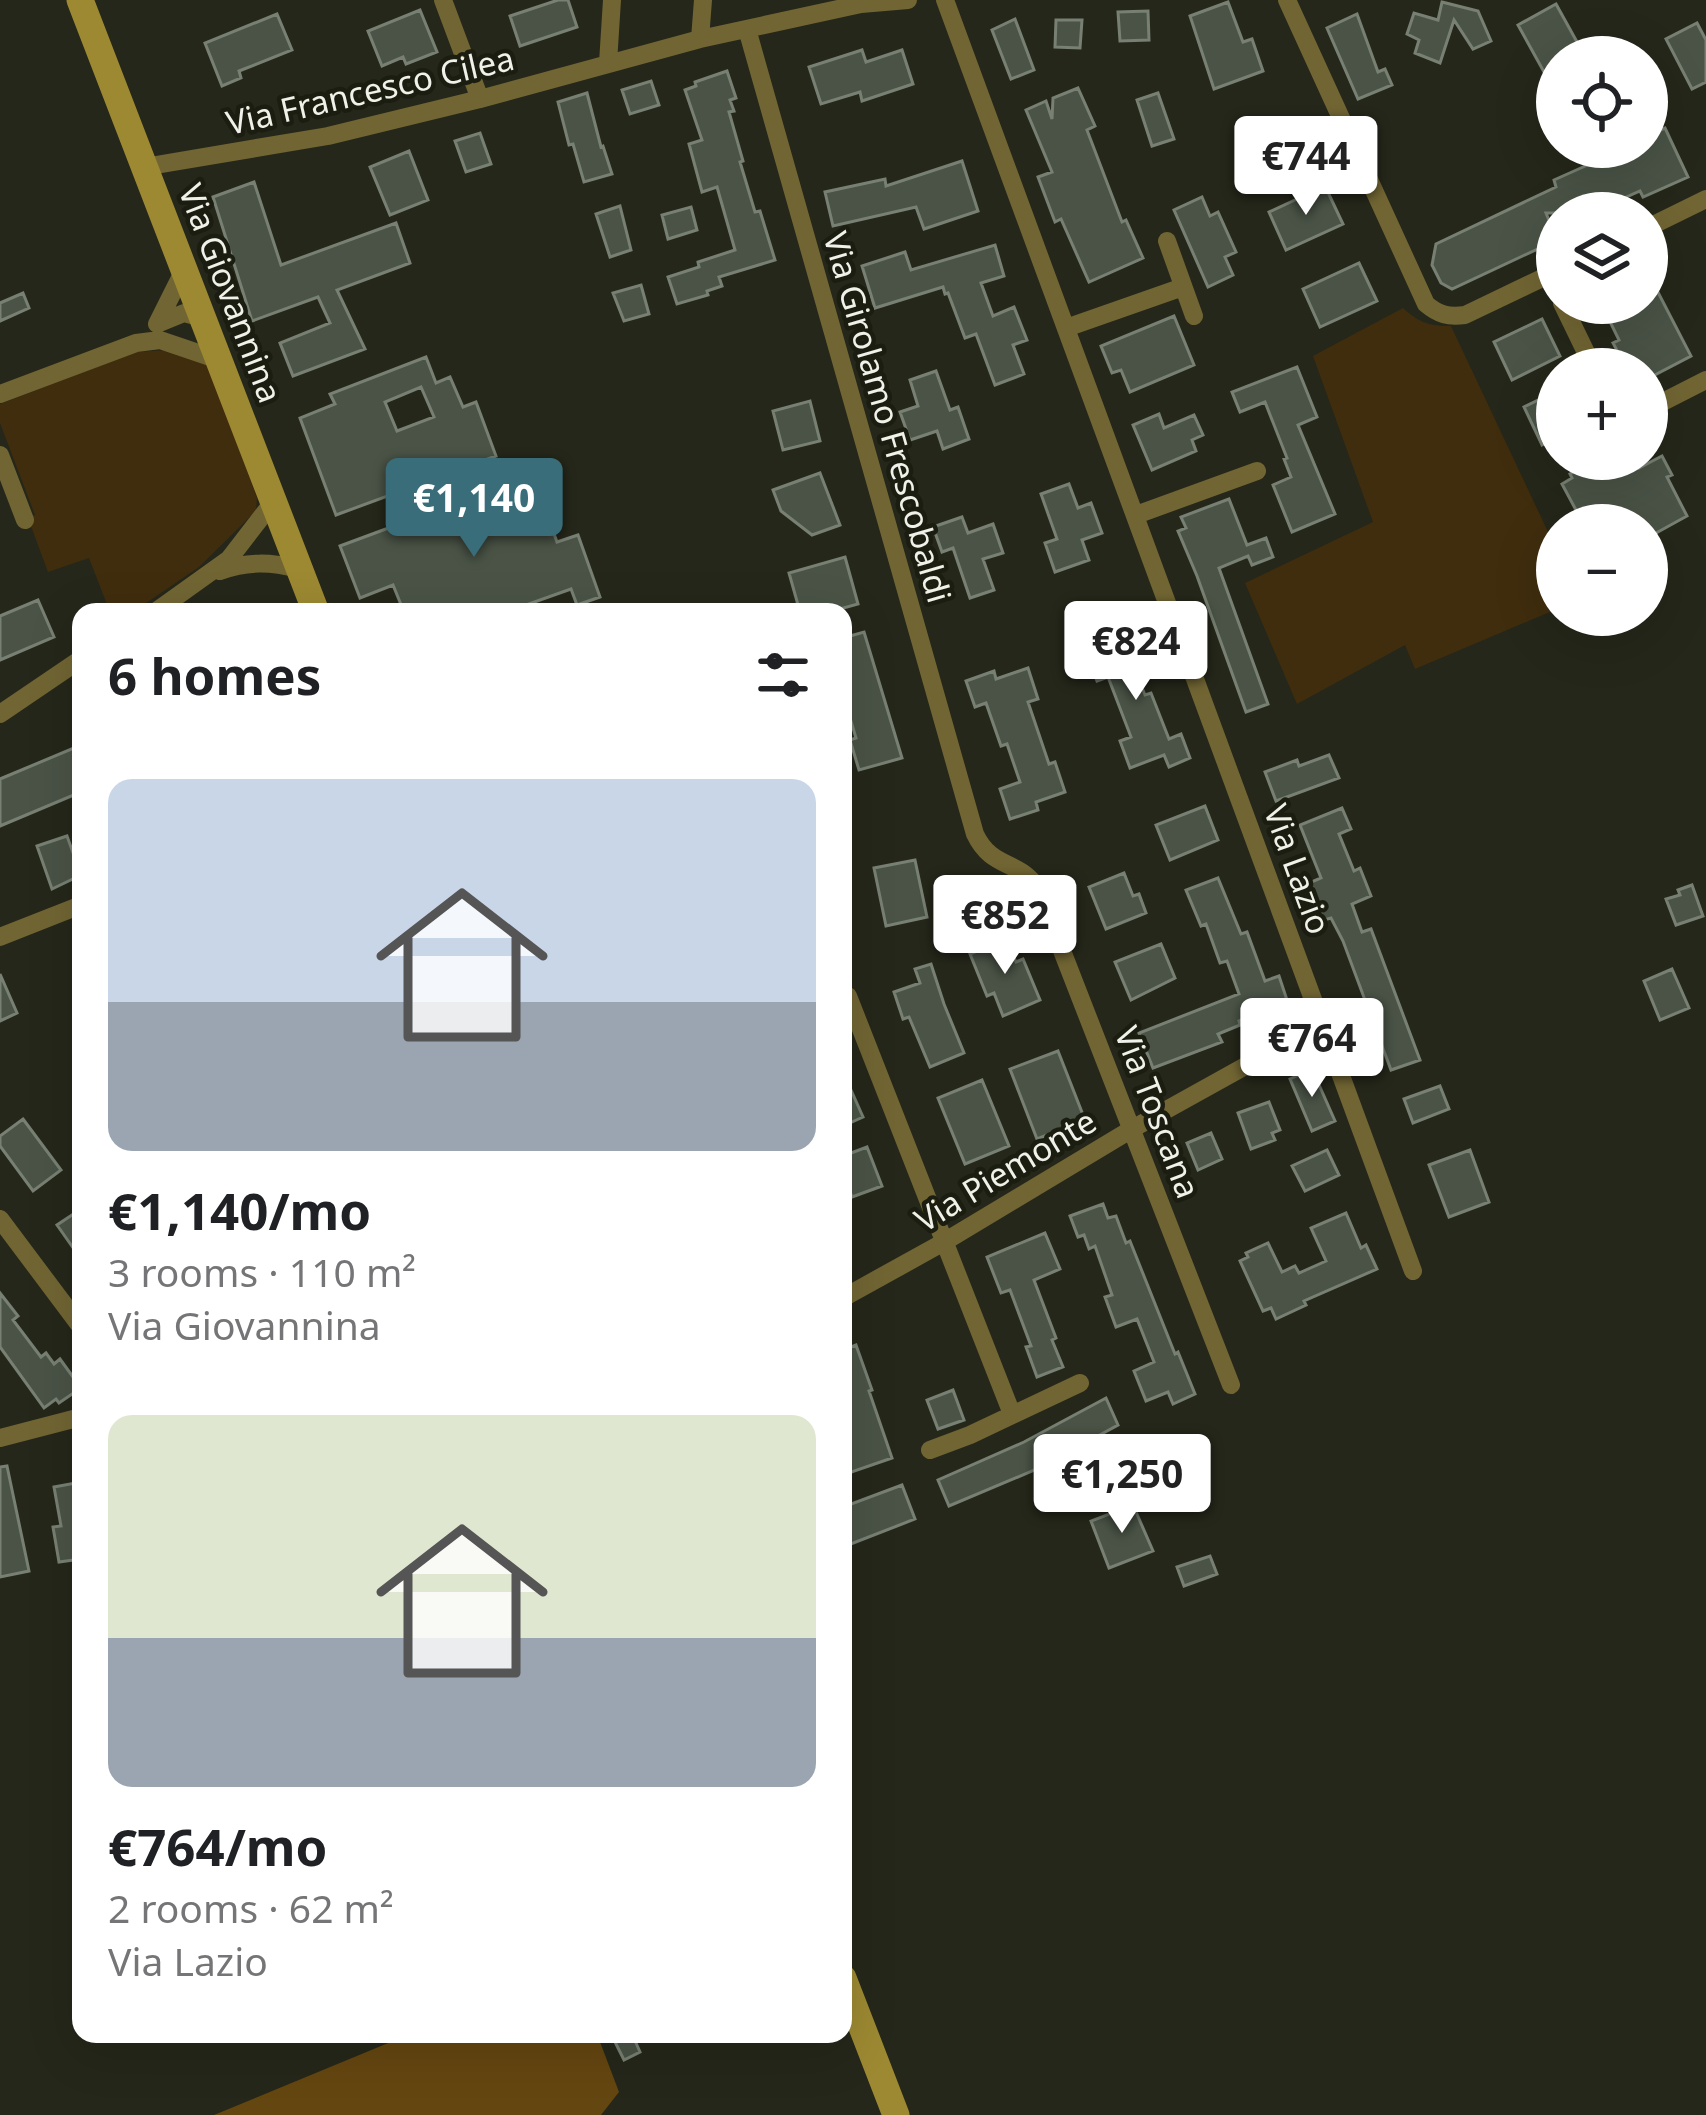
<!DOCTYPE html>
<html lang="en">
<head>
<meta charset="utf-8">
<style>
	body { margin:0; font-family:"Noto Sans",sans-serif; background:#f2f2f2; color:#202124; height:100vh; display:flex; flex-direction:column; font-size:45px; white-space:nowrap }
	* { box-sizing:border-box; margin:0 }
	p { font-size:39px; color:#757577 }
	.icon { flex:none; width:66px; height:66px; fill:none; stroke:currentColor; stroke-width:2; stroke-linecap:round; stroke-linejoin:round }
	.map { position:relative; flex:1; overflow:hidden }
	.side { position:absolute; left:72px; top:603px; width:780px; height:1440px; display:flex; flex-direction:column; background:#fff; border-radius:24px; box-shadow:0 12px 48px #0002 }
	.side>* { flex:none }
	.fabs { position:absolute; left:1536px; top:36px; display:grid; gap:24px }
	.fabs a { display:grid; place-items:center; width:132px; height:132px; border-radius:50%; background:#fff; box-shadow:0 12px 48px #0002; font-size:60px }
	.price { position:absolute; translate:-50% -102px; padding:0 27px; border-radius:12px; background:#fff; color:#222; font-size:39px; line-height:78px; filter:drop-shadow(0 3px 6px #0008) }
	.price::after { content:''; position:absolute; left:50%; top:72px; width:36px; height:27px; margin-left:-18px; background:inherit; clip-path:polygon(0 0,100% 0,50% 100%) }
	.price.active { background:#386d79; color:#fff }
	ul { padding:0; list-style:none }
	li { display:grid; align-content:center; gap:24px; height:636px; padding:0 36px }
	li span { display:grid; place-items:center; height:372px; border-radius:24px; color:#555 }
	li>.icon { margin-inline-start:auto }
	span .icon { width:216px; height:216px; fill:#fffc; stroke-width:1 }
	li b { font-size:51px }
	h2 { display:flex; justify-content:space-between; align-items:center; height:144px; padding:0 36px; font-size:51px }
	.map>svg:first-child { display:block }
</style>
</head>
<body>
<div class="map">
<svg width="1706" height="2115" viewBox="0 0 1706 2115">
	<rect width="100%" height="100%" fill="#25271a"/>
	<path fill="#402d0e" d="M1403,308C1418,322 1431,327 1451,326L1557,551V609L1415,669L1405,645L1297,704L1245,583L1373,522L1313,356Z
		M168,350L208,364L257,498L256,511L199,567L133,612H110L89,558L48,572L28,518L35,515L0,423V404L135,352Z"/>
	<path fill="#644610" d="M410,2034H597L619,2092L601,2115H214Z"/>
	<path fill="#4a5346" stroke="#778073" stroke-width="3" fill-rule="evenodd" d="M558,0H568L577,27L520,46L510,16Z
		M1228,2L1243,42L1252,39L1263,71L1214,89L1190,16Z
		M1442,2L1478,11L1491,41L1473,49L1454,20L1440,63L1415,53L1419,40L1407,34L1414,13L1438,20Z
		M1556,4L1582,51L1571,57H1557V65L1544,72L1518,25Z
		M420,10L437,52L406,64L403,57L382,66L368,31Z
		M1148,11L1149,40L1120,41L1118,12Z
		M277,14L292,50L239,71L241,78L222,86L205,43Z
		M1357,14L1378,72L1385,69L1392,85L1358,99L1327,28Z
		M1015,19L1034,70L1011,79L992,30Z
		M1056,20H1082L1080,48L1055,47Z
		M1697,23L1706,40V82L1692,89L1666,39Z
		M862,50L866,62L902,50L913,84L862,101L860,92L821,104L809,67Z
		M727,71L736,98L730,100L734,111L729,112L743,161L740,162L755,212L760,211L775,260L719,277L722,286L707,291L708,295L677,304L668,277L699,267L698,262L735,250L717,187L702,192L689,144L702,140L685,90L696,86L695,82Z
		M651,81L659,105L630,114L622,90Z
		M1078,88L1095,126L1087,130L1122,222L1126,220L1143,258L1089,282L1061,219L1055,222L1038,177L1052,172L1026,110L1046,101L1052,119L1053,98Z
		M587,93L601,147L603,146L612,174L584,182L573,144L569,145L558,102Z
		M1158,93L1174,139L1152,146L1137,100Z
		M1665,128L1688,177L1643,197L1640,191L1602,208L1604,213H1546L1557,240L1452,289L1441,283L1432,265L1436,244L1556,187L1554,180L1628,147H1647V137Z
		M480,133L491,164L466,172L455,141Z
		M409,151L428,200L390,215L370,167Z
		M962,161L978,211L924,229L916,207L833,226L825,192L885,179L886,186Z
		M254,182L281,265L396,223L410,263L337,290L365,349L293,376L280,343L330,323L318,297L252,321L213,197Z
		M1325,186L1343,224L1286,250L1269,212Z
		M1202,197L1210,216L1218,212L1236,252L1225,257L1233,275L1208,287L1174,210Z
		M620,206L631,250L610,257L596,214Z
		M691,207L697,230L668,239L662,215Z
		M995,245L1004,276L981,283L993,316L1014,307L1027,340L1013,345L1024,374L995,385L976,334L965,338L948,293L945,294L943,287L875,308L862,266L905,252L911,270Z
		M1359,263L1377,301L1320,327L1303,289Z
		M1647,271L1691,356L1647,379V369H1627L1613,343L1619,340L1601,303H1647Z
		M641,285L649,314L624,321L613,293Z
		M23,293L29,308L0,321V303Z
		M1174,316L1194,365L1130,392L1121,370L1112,373L1101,346Z
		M1542,319L1560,356L1512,380L1494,342Z
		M426,357L436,383L450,377L463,407L476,402L496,456L336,515L300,418L335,404L330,394ZM421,387L434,417L397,431L385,402Z
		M1297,367L1317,417L1298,425L1335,514L1292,532L1273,485L1291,477L1284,459L1287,458L1265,402L1240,412L1232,392Z
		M936,371L950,410L958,407L969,439L943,449L937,431L910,440L900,412L918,406L910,380Z
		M1557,391V437L1542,445L1524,407Z
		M810,401L820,441L783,450L773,411Z
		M1159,414L1164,428L1194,415L1203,435L1192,440L1196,451L1152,470L1133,425Z
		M1662,456L1672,475L1667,477L1687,516L1647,538V525H1584L1562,484L1572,478L1570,474L1599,459H1634L1639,468Z
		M820,473L840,525L812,535L781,511L773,490Z
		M533,476L557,542L578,535L600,597L577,605L571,589L506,612H404L393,585L360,598L340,546L429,513L436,531L513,503L506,486Z
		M1069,484L1078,508L1091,503L1102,533L1082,540L1089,560L1055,572L1045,543L1057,539L1041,494Z
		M1229,499L1247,545L1266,538L1273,557L1252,565L1248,556L1219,568L1268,704L1246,712L1197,576L1178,531L1186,528L1181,517Z
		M962,517L968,533L993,524L1003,553L983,559L994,590L970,598L953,548L942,552L933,527Z
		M845,557L858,604L829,612H800L789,573Z
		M38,600L54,637L0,660V616Z
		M1134,627L1148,659L1133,665L1145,695L1151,693L1169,739L1181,734L1190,758L1169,767L1164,755L1130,768L1120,741L1131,737L1108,677L1097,681L1088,657L1112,648L1108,637Z
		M864,632L902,758L859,770L850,740L856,738L843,694V638Z
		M1028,668L1038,699L1028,702L1049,764L1055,762L1065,792L1036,802L1038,810L1010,819L1000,789L1020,782L1007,744L1001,746L986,703L975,707L966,681L994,671L996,679Z
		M81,745V792L0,826V779Z
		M1329,755L1339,778L1276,801L1265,772L1297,760L1299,766Z
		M1205,806L1218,840L1170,860L1156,825Z
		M1342,808L1351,829L1339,834L1354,871L1360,868L1371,896L1352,904L1362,932L1371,929L1420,1060L1391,1070L1343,941L1331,918L1324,920L1309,883L1321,878L1300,825Z
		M67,836L81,875L52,889L37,846Z
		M915,860L927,917L886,926L874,868Z
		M1124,873L1133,896L1139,894L1146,913L1106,929L1089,887Z
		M1218,878L1241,934L1247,932L1265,981L1279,976L1288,1003L1276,1007L1279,1015L1265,1021L1261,1012L1239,1021L1240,1025L1218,1034L1222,1042L1153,1068L1139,1033L1239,994L1227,961L1220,963L1206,924L1201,926L1186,890Z
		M1692,885L1703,916L1676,925L1666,899L1680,895L1678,890Z
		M1006,939L1016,962L1023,959L1040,1000L1003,1016L994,993L987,996L970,954Z
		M1161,944L1175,978L1131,1000L1115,962Z
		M931,964L944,1004L964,1053L930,1067L909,1017L903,1019L894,992L920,983L915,969Z
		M1672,969L1689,1008L1660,1020L1644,981Z
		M0,974L17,1013L0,1021Z
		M1058,1051L1085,1120L1037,1139L1010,1069Z
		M1312,1069L1335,1121L1312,1131L1290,1079Z
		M843,1072L863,1117L843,1126Z
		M982,1080L1009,1146L965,1164L938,1098Z
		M1440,1086L1449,1109L1413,1123L1404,1099Z
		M1269,1102L1280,1130L1272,1133L1275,1140L1251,1149L1238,1113Z
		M23,1119L61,1170L33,1191L0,1146V1136Z
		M1211,1133L1222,1159L1198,1170L1187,1143Z
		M867,1147L882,1186L852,1197L844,1175L847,1174L843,1156Z
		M1327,1150L1339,1175L1305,1191L1292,1166Z
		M1470,1150L1489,1202L1449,1217L1429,1165Z
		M1103,1204L1108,1218L1116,1216L1126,1243L1130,1241L1175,1354L1178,1352L1195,1394L1173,1404L1168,1392L1146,1401L1134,1371L1154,1362L1137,1319L1116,1327L1105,1297L1112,1295L1095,1246L1089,1249L1084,1235L1078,1237L1070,1216Z
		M81,1209V1259L57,1225Z
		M1346,1213L1361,1248L1366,1245L1377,1269L1304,1301L1306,1305L1276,1319L1271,1308L1263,1311L1240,1261L1248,1257L1246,1253L1268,1243L1282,1272L1295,1266L1299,1273L1326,1261L1311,1228Z
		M1045,1233L1060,1269L1034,1280L1056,1338L1052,1340L1063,1367L1037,1377L1026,1347L1031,1346L1010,1290L1001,1293L987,1257Z
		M0,1293L18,1316L13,1320L41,1357L46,1353L54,1364L60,1359L81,1388L59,1403L56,1399L44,1408L0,1347Z
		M856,1345L872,1390L869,1391L892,1458L843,1475V1350Z
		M953,1390L964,1420L938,1429L927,1400Z
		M1106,1398L1118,1425L1037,1469L949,1506L938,1480L1024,1442Z
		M1176,1450L1182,1469L1146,1482L1139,1464Z
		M7,1466L29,1571L0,1577V1467Z
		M81,1482V1559L59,1562L53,1527L61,1526L54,1487Z
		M902,1485L915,1519L843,1547V1507Z
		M1133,1505L1153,1551L1109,1568L1091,1521Z
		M1210,1556L1217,1574L1184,1586L1177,1567Z
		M632,2034L640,2052L624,2060L615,2042Z"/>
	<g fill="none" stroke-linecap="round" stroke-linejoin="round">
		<path stroke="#716533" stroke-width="18" d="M443,0L480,99
			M945,0L1413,1271
			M1287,0L1426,304C1439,315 1448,317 1465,315L1557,271
			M747,29L975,834C992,870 1019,859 1038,889L1231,1385
			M700,39L703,0
			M608,63L612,0
			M144,167L328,136L480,99L700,39L861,4L908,0
			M1647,228L1706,199
			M1167,241L1194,316
			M1562,303L1594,369
			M157,324L184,313L203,318L200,323
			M157,324L184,270
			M1066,328L1183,287
			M0,394L136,343L160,340L219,360
			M1647,410L1706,380
			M0,455L25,520
			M1136,515L1257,471
			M220,571C248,561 271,562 299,569
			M155,612L229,559L273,502
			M0,714L81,659
			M0,937L81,905
			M848,996L1012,1414
			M0,1219L81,1327
			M843,1298L944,1242L1132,1129L1323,1023
			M0,1438L81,1417
			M930,1450L970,1435L1080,1383"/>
		<path stroke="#9d8932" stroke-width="27" d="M80,0L316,612
			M843,1978L896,2115"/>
	</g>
	<g text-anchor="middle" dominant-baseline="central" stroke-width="9" stroke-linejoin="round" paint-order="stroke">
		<g font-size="33" fill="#f0f1e9" stroke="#1b1d11">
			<text transform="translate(370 90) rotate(-13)">Via Francesco Cilea</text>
			<text transform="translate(231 293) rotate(69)">Via Giovannina</text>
			<text transform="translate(888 417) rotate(74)">Via Girolamo Frescobaldi</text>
			<text transform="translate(1298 869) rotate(70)">Via Lazio</text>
			<text transform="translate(1158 1112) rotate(69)">Via Toscana</text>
			<text transform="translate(1005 1170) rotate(-31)">Via Piemonte</text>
		</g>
	</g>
</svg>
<div class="fabs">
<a><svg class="icon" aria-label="locate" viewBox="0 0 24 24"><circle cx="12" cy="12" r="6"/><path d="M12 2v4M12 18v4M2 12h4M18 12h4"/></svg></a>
<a><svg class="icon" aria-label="layers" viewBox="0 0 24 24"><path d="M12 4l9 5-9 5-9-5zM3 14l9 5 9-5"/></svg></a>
<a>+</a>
<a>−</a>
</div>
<b class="price" style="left:1306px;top:218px">€744</b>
<b class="price active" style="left:474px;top:560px">€1,140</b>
<b class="price" style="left:1136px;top:703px">€824</b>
<b class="price" style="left:1005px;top:977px">€852</b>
<b class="price" style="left:1312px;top:1100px">€764</b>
<b class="price" style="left:1122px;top:1536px">€1,250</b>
<section class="side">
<h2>6 homes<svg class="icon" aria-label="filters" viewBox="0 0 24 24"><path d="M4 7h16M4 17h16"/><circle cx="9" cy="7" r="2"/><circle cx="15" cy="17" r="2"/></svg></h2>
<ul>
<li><span style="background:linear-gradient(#c9d6e8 60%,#9aa5b1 0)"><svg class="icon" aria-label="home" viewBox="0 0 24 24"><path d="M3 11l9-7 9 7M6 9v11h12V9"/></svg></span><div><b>€1,140/mo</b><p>3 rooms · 110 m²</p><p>Via Giovannina</p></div></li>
<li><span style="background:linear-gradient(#dfe7d0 60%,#9aa5b1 0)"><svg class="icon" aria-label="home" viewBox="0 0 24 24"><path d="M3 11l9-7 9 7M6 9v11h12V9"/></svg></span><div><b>€764/mo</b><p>2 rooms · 62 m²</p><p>Via Lazio</p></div></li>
</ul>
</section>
</div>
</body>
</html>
